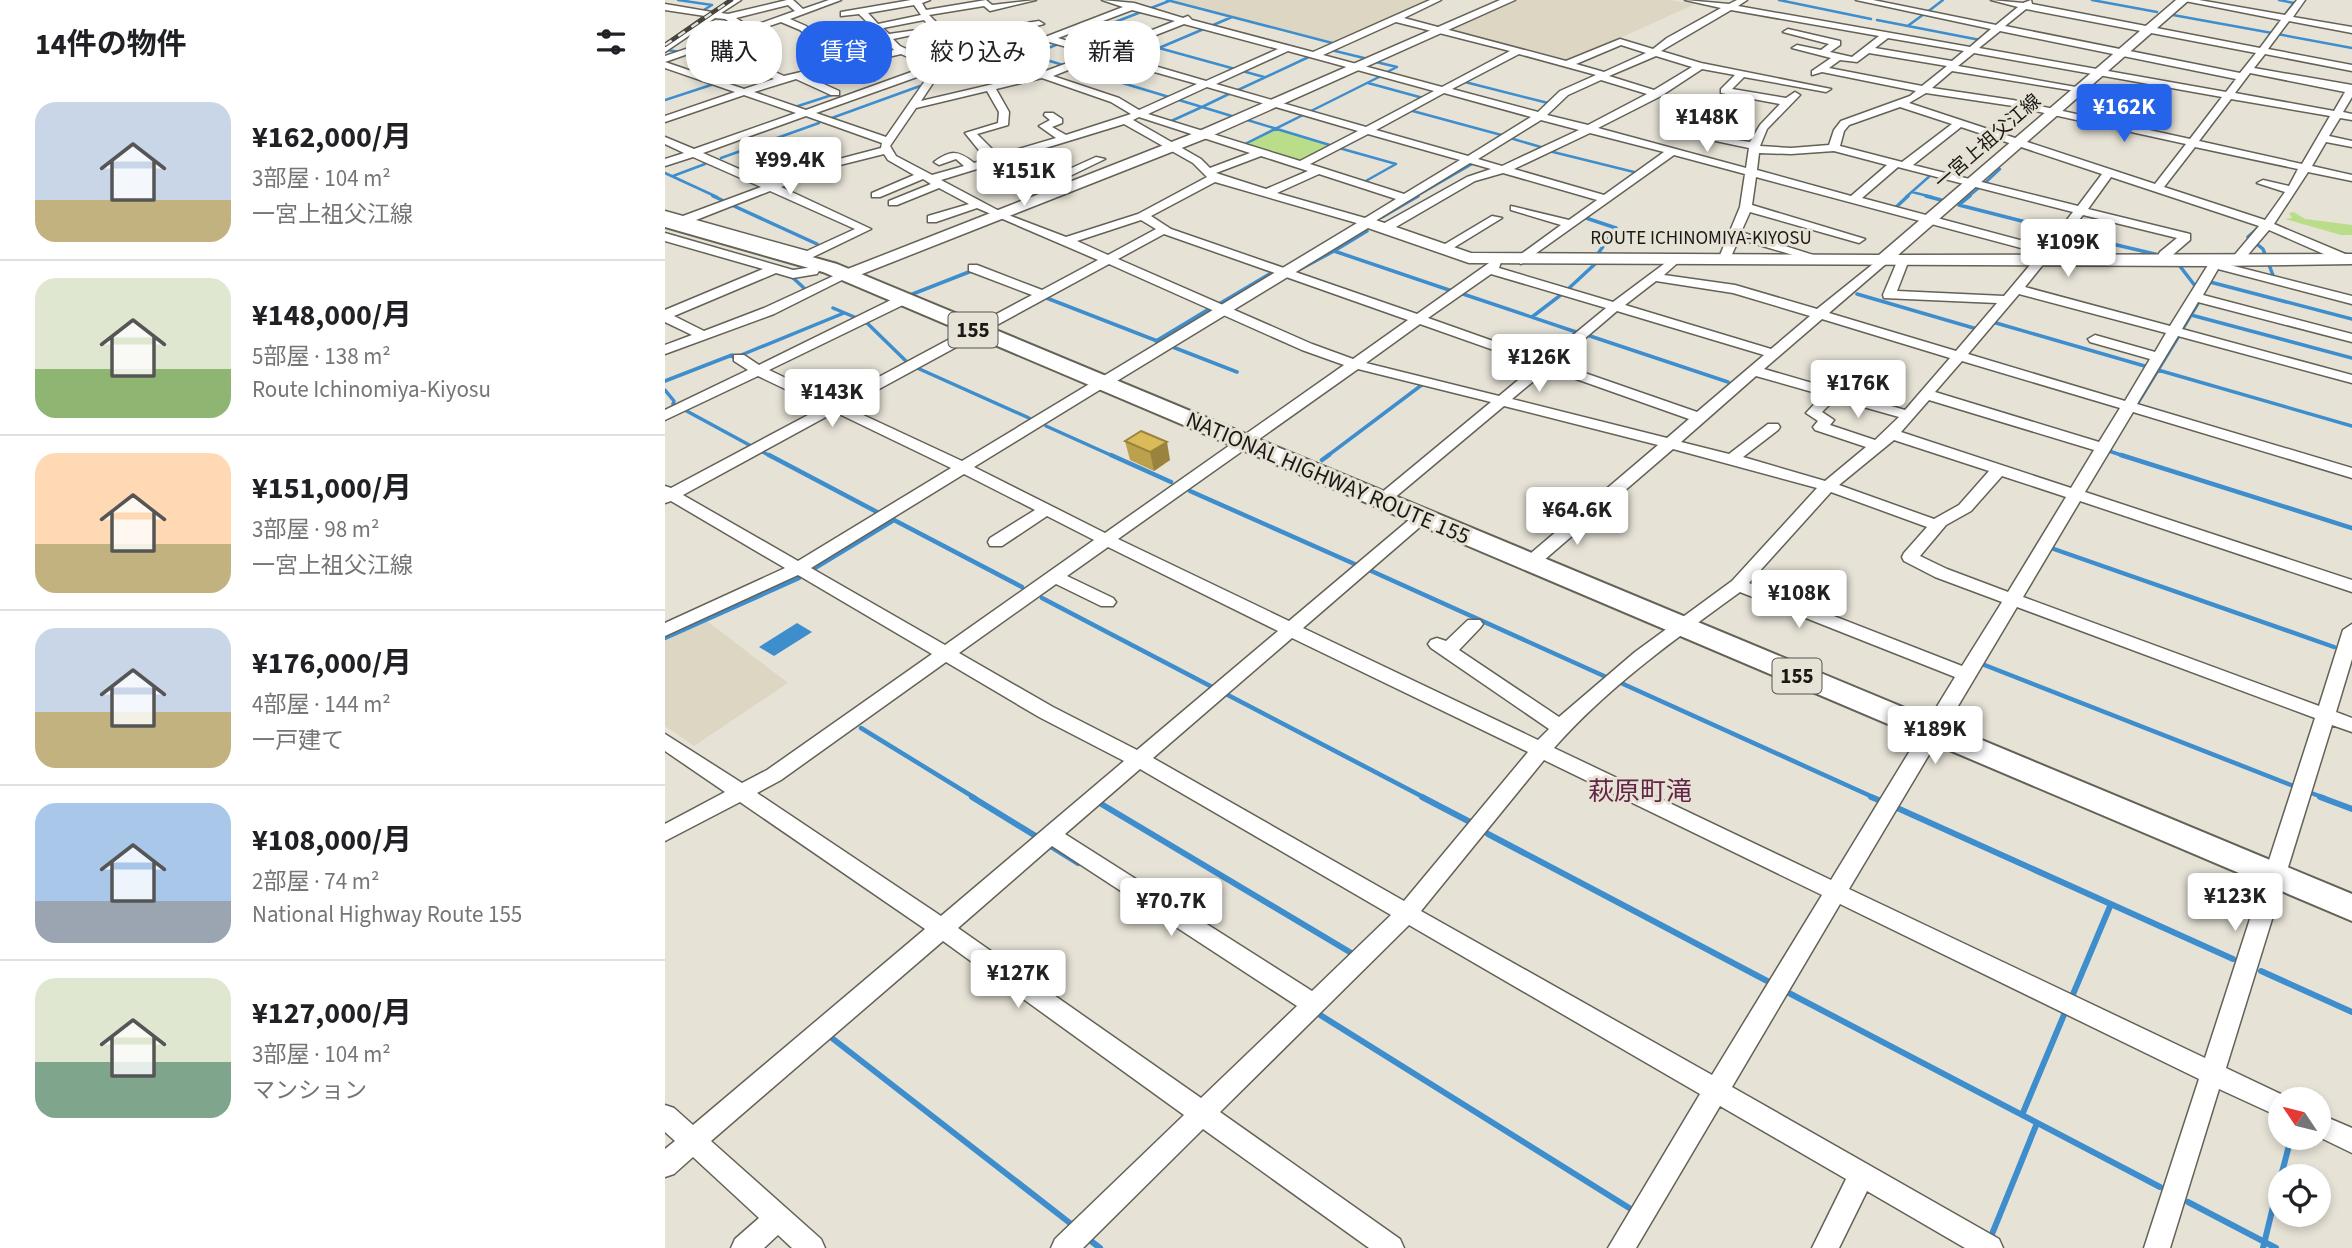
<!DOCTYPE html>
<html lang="ja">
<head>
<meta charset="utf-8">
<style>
	body { margin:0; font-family:"Source Sans 3","Noto Sans JP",sans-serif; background:#f6f6f6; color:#202124; height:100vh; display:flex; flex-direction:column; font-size:26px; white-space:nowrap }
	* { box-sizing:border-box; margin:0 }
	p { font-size:23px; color:#757577 }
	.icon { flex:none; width:38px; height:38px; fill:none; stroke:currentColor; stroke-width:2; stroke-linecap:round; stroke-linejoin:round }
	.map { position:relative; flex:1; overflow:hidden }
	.details { display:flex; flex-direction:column; background:#fff; width:665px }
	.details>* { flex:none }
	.banner { position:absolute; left:21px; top:21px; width:665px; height:63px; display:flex; gap:14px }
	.needle { width:46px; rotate:305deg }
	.fabs { position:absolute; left:1603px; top:1087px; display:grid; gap:14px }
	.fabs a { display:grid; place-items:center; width:63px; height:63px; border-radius:50%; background:#fff; box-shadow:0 4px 10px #0003; font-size:35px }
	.price { position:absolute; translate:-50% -60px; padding:0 16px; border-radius:7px; background:#fff; color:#222; font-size:23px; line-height:46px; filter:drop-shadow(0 2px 4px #0008) }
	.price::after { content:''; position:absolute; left:50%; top:42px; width:21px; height:16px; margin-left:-10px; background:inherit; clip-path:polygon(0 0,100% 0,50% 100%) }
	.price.current { background:#2563eb; color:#fff }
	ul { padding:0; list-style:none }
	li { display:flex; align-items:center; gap:21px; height:175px; padding:0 35px }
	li+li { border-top:2px solid #e0e0e0 }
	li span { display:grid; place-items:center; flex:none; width:196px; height:140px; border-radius:21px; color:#555 }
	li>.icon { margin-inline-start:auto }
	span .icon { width:84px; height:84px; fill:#fffc; stroke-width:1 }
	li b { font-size:30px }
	h2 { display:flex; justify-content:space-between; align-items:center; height:84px; padding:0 35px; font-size:30px }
	.chip { padding:0 24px; border-radius:28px; background:#fff; box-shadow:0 4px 10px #0003; font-size:24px; line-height:63px }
	.chip.current { background:#2563eb; color:#fff }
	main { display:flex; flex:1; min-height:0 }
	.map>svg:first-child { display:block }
</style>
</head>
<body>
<main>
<section class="details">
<h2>14件の物件<svg class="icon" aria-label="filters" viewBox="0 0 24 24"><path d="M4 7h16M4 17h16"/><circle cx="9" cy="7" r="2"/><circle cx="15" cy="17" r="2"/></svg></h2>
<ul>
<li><span style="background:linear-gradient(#c9d6e8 70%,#c2b280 0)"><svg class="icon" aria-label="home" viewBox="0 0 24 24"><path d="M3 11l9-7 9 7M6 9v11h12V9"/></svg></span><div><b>¥162,000/月</b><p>3部屋 · 104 m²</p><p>一宮上祖父江線</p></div></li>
<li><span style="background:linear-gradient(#dfe7d0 65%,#8fb573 0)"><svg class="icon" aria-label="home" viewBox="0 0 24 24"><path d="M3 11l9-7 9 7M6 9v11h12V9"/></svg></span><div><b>¥148,000/月</b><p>5部屋 · 138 m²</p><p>Route Ichinomiya-Kiyosu</p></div></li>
<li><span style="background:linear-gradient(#ffd9b3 65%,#c2b280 0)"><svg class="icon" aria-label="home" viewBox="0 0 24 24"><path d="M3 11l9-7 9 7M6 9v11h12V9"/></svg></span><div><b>¥151,000/月</b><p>3部屋 · 98 m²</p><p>一宮上祖父江線</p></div></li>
<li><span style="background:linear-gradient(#c9d6e8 60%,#c2b280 0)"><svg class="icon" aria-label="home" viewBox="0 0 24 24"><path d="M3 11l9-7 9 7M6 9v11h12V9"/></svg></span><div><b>¥176,000/月</b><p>4部屋 · 144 m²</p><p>一戸建て</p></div></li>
<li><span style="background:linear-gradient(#a9c7e8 70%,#9aa5b1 0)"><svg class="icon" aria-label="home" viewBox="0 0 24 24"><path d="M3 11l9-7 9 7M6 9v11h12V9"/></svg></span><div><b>¥108,000/月</b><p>2部屋 · 74 m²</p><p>National Highway Route 155</p></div></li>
<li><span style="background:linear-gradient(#dfe7d0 60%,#7fa58c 0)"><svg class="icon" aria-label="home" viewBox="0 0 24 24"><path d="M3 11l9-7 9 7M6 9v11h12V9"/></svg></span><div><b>¥127,000/月</b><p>3部屋 · 104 m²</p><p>マンション</p></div></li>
</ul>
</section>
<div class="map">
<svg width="1687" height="1248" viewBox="0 0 1687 1248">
	<rect width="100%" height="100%" fill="#e6e2d6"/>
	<path fill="#dcd6c3" d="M503,0H767L672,44Z
		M849,0H1005L1030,4L900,63L782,29Z
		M42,621L123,683L29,746L0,726V640Z"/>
	<path fill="#b9dd88" d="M611,129L667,147L638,162L579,145Z
		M1629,212L1640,219L1687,225V235H1676L1620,219L1627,218L1624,213Z"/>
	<path fill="#3e8dcd" d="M132,623L147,632L109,656L94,647Z"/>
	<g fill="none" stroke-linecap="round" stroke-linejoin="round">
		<path stroke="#3e8dcd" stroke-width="2.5" d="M13,0L47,5L37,11
			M502,0L671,44L669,45
			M1114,0L1206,19
			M1427,0L1492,12
			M1614,0L1629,3L1619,16
			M486,8L504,1
			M1261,13L1278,0
			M1508,15L1607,33
			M567,17L494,48L599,77
			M1212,20L1315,40
			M1244,25L1259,14
			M1612,34L1687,48
			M404,40L476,12
			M2,50L16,52
			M666,50L703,59
			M365,55L537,107L504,122
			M711,62L732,67L722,72
			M345,63L396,43
			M271,81L340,64
			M800,82L883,103L886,100
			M703,83L758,98
			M573,90L648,55
			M568,92L537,107L570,117
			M0,100L49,84
			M130,107L173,93
			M744,110L840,136
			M646,111L718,75
			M164,119L255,86
			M579,119L668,146
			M845,138L879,148
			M578,145L642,113
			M674,148L731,164L699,182
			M884,151L973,173
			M56,158L154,123
			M0,173L52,197
			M8,176L40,164
			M1320,183L1335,169
			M1247,192L1267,197
			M750,197L809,163
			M1241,197L1267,174L1264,173
			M1303,197L1315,187"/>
		<path stroke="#3e8dcd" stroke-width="3.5" d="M48,196L59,201
			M1261,196L1276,200
			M1295,204L1305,196
			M1294,205L1396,231
			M69,206L152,244
			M1229,209L1243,196
			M717,217L753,196
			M918,217L951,228L932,255
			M1592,229L1583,237L1598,249L1609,278
			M702,231L669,251L787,291
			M1405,234L1494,255
			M1514,265L1531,287
			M628,273L669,251
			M125,275L140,289
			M1544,284L1545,282L1687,319
			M902,290L930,264
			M795,293L914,333
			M1192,294L1312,329L1314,326
			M240,297L309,270
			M379,297L572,372
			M554,304L608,272
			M168,308L194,319
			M1526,315L1687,358
			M867,317L897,294
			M200,321L244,364
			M1331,323L1483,367
			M1517,330L1535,300
			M922,335L1063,382
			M491,341L544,309
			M250,367L364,418
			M1493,370L1687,426
			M0,381L67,355L69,358L179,313
			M0,390L9,401L8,404L14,407
			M1471,406L1515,334
			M18,409L88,447
			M381,426L450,457
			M96,451L107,457
			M1444,451L1462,457
			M661,457L758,384"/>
		<path stroke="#3e8dcd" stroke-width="4.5" d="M104,455L212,512
			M446,455L506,482
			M1456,455L1687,528
			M657,460L664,455
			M525,491L694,566
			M1386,548L1669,647
			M150,568L229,520L357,587
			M702,569L939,676
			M377,598L549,688
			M0,638L134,578
			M1317,664L1626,785
			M956,683L1210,798
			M559,693L760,798
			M196,728L310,798
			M1646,793L1660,798"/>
		<path stroke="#3e8dcd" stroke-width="6" d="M307,797L374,838
			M757,797L807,823
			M1206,797L1216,801
			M1655,797L1687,809
			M433,802L688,954
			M1230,807L1568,959
			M823,834L1106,983
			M382,847L384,845L413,863
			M1596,971L1687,1012
			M1122,992L1495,1187
			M1406,999L1446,904
			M652,1013L969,1211
			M163,1035L410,1227
			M1357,1115L1401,1010
			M1616,1176L1626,1138
			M1523,1202L1611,1248
			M422,1238L435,1248
			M1325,1239L1372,1123
			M1598,1248L1615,1178"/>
		<defs>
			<path id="minor" d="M66,0H76L56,13L63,14L122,0H128L138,9L164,0H176L125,19L141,26L152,36L205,25L194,14L176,16V12L246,0H265L257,3L261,10L321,0L327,5L371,0L325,11L319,6L264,15L284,35L374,21L379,24L341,34L288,40L290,45L283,61L335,52L362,44L458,7L437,0L469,3L518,18L523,16L527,20L648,52L765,0H776L739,18L901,61L955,39L988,49L1002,38L1056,8L1020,0L1064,4L1072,0H1082L1073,6L1305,47L1326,29L1191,0H1208L1331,25L1353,7L1326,0L1358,3L1366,0L1367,4L1595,48L1616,20L1515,0H1534L1620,15L1632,0H1640L1628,17L1687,27V33L1624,21L1603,49L1687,65V71L1600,54L1589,68L1687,85V97L1678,112L1687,114V120L1675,118L1664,136L1687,141V147L1661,142L1647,166L1687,175V181L1643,172L1609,224L1685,256V262H1677L1604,230L1575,264H1567V258L1594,226L1446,177L1423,209L1525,234V240L1496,265L1490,261L1495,252L1512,238L1418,215L1360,287L1505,326L1543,265L1549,261L1687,296V304L1553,269L1538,295L1687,334V342L1533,302L1517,329L1687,375V383L1513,336L1472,404L1687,468V478L1468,412L1420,492L1687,580V592L1415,501L1358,597L1654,706L1678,630L1687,624V659L1671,712L1687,718V732L1667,725L1561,1068L1624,1098L1615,1099V1117L1554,1089L1505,1248H1479L1534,1079L1175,904L1067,1087L1334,1239L1338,1248H1300L1202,1191L1174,1248H1147L1181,1179L1055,1106L971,1248H943L1035,1094L744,925L555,1112L735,1239L739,1248H704L538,1129L418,1248H386L390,1239L519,1115L278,941L46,1141L156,1239L160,1248H127L113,1235L99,1248H66L70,1239L94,1218L28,1157L9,1174L0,1177V1149L10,1141L0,1132V1105L9,1108L28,1125L260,929L75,802L0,841V824L60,792L0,751V734L77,783L102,770L267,654L133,575L0,636V623L120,568L6,501L0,503V486L6,488L158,407L93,376L0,420V410L83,370L69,361V355H79L94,365L232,297H242V303L104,370L169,401L367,295L304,271V265H312L377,290L433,260L312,208L271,222H263V216L304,204L274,188L232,205H224V201L266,184L258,179L215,197H207V193L249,175L223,160L219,154L167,167L116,187L206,229L148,257L145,262H137L133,256L0,219V211L18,216L96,187L28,157L0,166V159L19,153L0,144V137L29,149L131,113L79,95L0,122V116L70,92L0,68V62L79,89L109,79L40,48L0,62V56L77,30L60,19L50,18L0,52V44L40,16L0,10V4L47,12ZM123,5L130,11L85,27L71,18ZM249,5L256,15L213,24L203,13ZM1361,9L1591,53L1575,73L1340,26ZM467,10L510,21L435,51L393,38ZM1066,10L1214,36L1187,57L1165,52L1175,45V41L1123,29L1118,32L1164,44L1156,50L1132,45L1127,48L1166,58L1147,71V75L1157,72L1251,91L1245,96L1176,121L1169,130L1164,145L1126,148L1095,146L1102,129L1135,95L1130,92L1121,98L1067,89L1079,77L1161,92L1166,89L1036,63L996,51ZM259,20L280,45L272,63L235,46L228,39L252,34V30L224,34L218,28ZM116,22L135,30L150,42L209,30L229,50L119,76L49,45ZM731,22L845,51L777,87L658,55ZM519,24L613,49L541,81L445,53ZM1335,31L1571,79L1561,92L1314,48ZM1223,38L1299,51L1287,61L1210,48ZM384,42L427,54L378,72L336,58ZM956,45L981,53L939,72L911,64ZM623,51L769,91L701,127L551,84ZM1204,53L1282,66L1257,86L1164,68L1175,60L1192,62ZM1309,53L1557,97L1525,139L1348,100L1267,88L1287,71L1417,92L1422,89L1293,66ZM236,54L263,66L141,110L89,92L131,79L166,95H174V91L141,76ZM854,54L931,75L895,91L873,112L787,89ZM991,56L1027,67L989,90L944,76ZM436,57L532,84L474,110L454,98L388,76ZM324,60L367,75L256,101L278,68ZM1037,69L1070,75L1056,89V93L1115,104L1095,125L1085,142L1053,137L1060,125L1055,122L1051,123L1041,139L1084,148L1081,168L933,128L996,96ZM266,72L221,137L151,113ZM1585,73L1680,92L1669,111L1570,93ZM377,78L446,102L466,114L401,135L387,127L397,123V119L388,113H380L379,115L385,120L374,126L391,138L333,155L312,134L343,125L344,112L331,89ZM936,80L982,94L923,125L882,115L903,95ZM542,87L693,131L635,161L483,114ZM322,91L334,112L333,123L300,133L321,159L309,163C293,150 286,150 269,162L274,165L291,159L299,166L267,175L231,156L225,146L251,108ZM779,93L866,117L803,156L711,130ZM1261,93L1348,106L1521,144L1490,184L1244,103ZM1566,99L1665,116L1637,164L1534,141ZM1235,107L1287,124L1237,162L1175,146L1179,131L1184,125ZM141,116L217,143L216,148L159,163L106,183L38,153ZM474,117L585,153L545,168L536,159L468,120ZM876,120L914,130L837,166L813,159ZM459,124L528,163L542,177L473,214L401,237L338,213L276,180L325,165C339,177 364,196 383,194L385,192L380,188L440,159L431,157L371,184L349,174L335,162ZM1296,127L1437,174L1413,206L1248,165ZM925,133L999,152L939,195L849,169ZM703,134L795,160L739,194L645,164ZM1530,147L1633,169L1624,186L1598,180L1592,183L1620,192L1600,220L1499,187ZM1169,151L1222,165L1186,196L1092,170L1094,153L1126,154ZM1009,155L1080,174L1075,207L1053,260L1055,263H1063L1074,239L1155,263L1161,259L1076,232L1085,212L1194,243L1200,239L1087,205L1091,177L1375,253L1339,296L1232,291L1244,260L1242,257H1234L1218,295L1219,298L1332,303L1291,351L1164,313L1222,263V257L1218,256L1152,309L1070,285L999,275L1017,259L1011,255L948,302L834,268L837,259L831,255L827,256L824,263L752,314L506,229L486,216L550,182L702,226L805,163L826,169L802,177L716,225V231H724L810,181L838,173L932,200L904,220L846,206V210L896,225L852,257L850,260L856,264ZM596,156L643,171L601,189L551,173ZM1233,167L1408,212L1381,247L1197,198ZM654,174L731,199L700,218L612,193ZM105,191L190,229L142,251L31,220ZM476,220L491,229L443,255L412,241ZM499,234L743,320L688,359L647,344L453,259ZM444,264L637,350L679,365L440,533L309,467L441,386V380H431L297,461L181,407ZM826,274L941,308L879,359L763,318ZM991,281L1068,293L1145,316L1106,349L960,305ZM1354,294L1501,333L1490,352L1430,335L1423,339L1425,342L1485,359L1460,401L1303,354ZM952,311L1099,355L1032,412L891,363ZM1157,319L1285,358L1240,410L1099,369ZM755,324L871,365L834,396L701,363ZM1297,361L1455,408L1434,442L1270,392ZM693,369L826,402L710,498L708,501L710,504H722L839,406L993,445L859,559L857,563L859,567H871L1008,449L1152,488L1067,581L970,652L894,717L794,650L815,628L818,624L815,620H803L781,641L772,638L766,640L763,644L766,648L884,729L873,740L638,628L763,520L765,517L763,514H751L624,621L453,539ZM883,369L1024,419L1002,438L847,399ZM1091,376L1158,395L1141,413L1153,421L1148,427L1150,430L1201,447L1160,481L1078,457L1113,430L1115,427L1113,424H1103L1064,454L1016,442ZM1170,399L1234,417L1210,440L1165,425L1169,420L1157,412ZM1264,400L1429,450L1406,488L1236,432ZM170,412L286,468L133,561L18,495ZM1229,440L1324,471L1294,505L1269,519L1174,485ZM299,474L370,510L325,538L323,542L325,546H337L382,516L429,540L280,645L146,568ZM1337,476L1401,497L1343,592L1282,569L1255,556L1281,525L1306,511ZM1166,492L1262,527L1239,553L1237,557L1239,561L1270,577L1337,602L1297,666L1084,583ZM443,547L613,631L472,750L388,707L294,653L391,584L436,606H448L451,602L448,598L402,576ZM1075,592L1290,677L1166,880L889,748C943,687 1009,640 1075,592ZM1352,607L1650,718L1540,1058L1184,889ZM627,638L863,752L739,901L488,758ZM281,662L374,717L459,761L276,916L92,793L116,780ZM879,760L1157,895L1047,1075L756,911ZM475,769L726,915L647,991L400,834ZM387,846L632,1006L536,1098L293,928Z
				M827,216L837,218L780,253L770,250Z
				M0,233L128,270L148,267L154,271L152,274L128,278L111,273L9,316L39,331L99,308L177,272H185L187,275L109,314L0,354V345L27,335L0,322V310L98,269L0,241Z
				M1654,1114L1687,1128V1153L1654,1137Z"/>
			<path id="major" d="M835,0H850L542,138L187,278L181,280L173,275L175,272L532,132Z
				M1511,0H1524L1233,255L1687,254V264L1545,266L804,263L703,228L442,387H430L427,383L702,217L806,253L1214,255Z"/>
			<path id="highway" d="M0,216L172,264L1687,894V921L158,272L0,227Z"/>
		</defs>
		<use href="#minor" stroke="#646157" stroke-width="3"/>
		<use href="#major" stroke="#646157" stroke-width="3"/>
		<use href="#highway" stroke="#646157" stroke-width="4"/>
		<use href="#minor" fill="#fff" fill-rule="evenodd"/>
		<use href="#major" fill="#fff" fill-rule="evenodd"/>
		<use href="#highway" fill="#fff" fill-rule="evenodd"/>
		<defs>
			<path id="rail" d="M0,45L66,0"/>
		</defs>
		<use href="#rail" stroke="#46443e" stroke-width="4.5"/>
		<use href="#rail" stroke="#e6e2d6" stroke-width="2.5" stroke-dasharray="8" stroke-linecap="butt"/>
	</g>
	<path fill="#bca14c" d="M460,441L505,460L489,471L465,460Z"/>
	<path fill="#99833e" d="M502,442L505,460L489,471L485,452Z"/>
	<path fill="#dbbb58" stroke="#99833e" stroke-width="2" d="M476,431L502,442L485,452L460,441Z"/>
	<g text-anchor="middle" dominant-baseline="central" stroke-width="6" stroke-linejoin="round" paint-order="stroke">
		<g font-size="19" fill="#1a1915" stroke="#e6e2d6">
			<text transform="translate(1323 142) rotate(-41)">一宮上祖父江線</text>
			<text x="1036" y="238">ROUTE ICHINOMIYA-KIYOSU</text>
		</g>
		<g fill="#e6e2d6" stroke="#57554f" stroke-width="2">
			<rect x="283.5" y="312.5" width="49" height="35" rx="5"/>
			<rect x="1107.5" y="658.5" width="49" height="35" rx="5"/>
		</g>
		<g font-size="21" font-weight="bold" fill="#1a1915">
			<text x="308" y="330">155</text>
			<text x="1132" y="676">155</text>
		</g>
		<g font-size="23" fill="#1a1915" stroke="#e6e2d6">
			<text transform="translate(663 478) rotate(23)">NATIONAL HIGHWAY ROUTE 155</text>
		</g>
		<g font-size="26" fill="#632446" stroke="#e6e2d6">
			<text x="975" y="791">萩原町滝</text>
		</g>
	</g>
</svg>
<div class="fabs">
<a><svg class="needle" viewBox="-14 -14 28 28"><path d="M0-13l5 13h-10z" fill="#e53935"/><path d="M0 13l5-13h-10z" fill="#757577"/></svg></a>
<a><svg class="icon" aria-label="locate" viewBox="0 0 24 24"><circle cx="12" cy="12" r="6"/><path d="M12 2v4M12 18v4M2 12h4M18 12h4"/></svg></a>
</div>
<b class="price current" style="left:1459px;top:144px">¥162K</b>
<b class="price" style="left:1042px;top:154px">¥148K</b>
<b class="price" style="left:125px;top:197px">¥99.4K</b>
<b class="price" style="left:359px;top:208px">¥151K</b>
<b class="price" style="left:1403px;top:279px">¥109K</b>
<b class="price" style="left:874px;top:394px">¥126K</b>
<b class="price" style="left:1193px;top:420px">¥176K</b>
<b class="price" style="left:167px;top:429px">¥143K</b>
<b class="price" style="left:912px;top:547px">¥64.6K</b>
<b class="price" style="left:1134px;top:630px">¥108K</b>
<b class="price" style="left:1270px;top:766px">¥189K</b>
<b class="price" style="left:1570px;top:933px">¥123K</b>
<b class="price" style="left:506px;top:938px">¥70.7K</b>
<b class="price" style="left:353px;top:1010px">¥127K</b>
<div class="banner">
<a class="chip">購入</a>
<a class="chip current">賃貸</a>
<a class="chip">絞り込み</a>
<a class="chip">新着</a>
</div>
</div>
</main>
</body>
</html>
